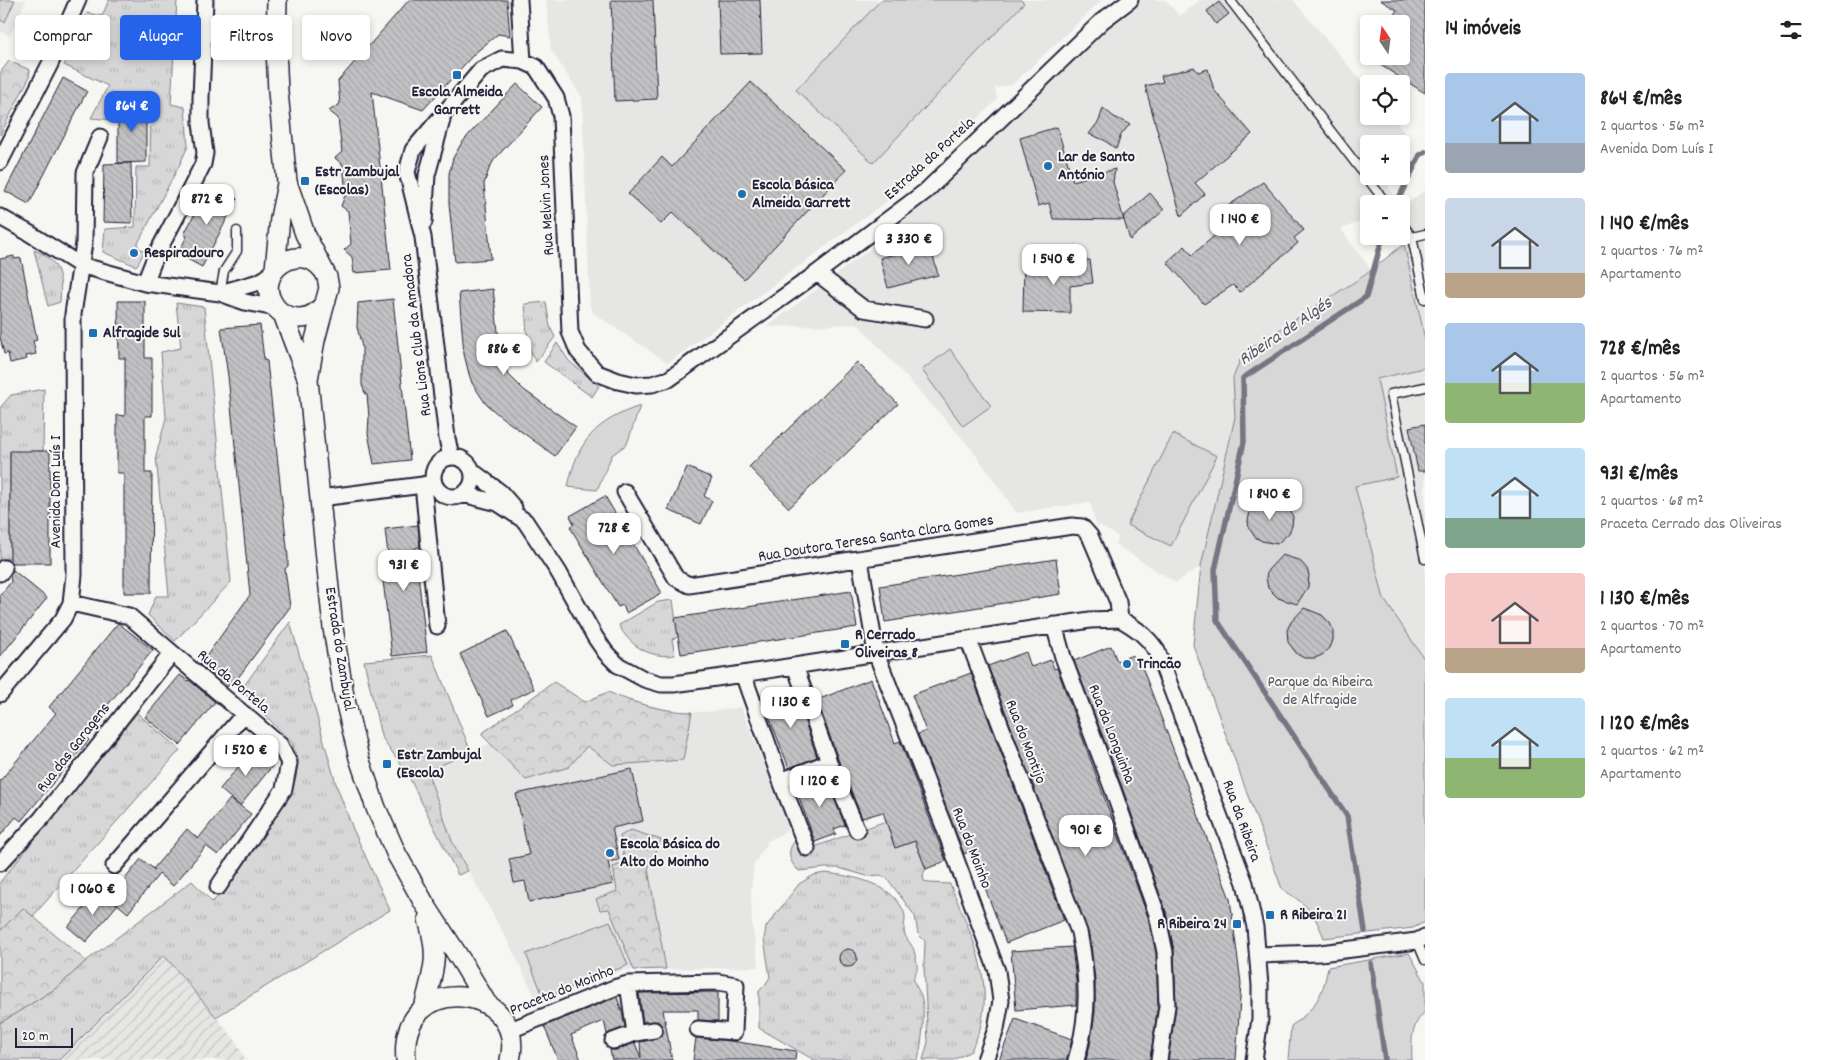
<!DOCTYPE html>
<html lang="pt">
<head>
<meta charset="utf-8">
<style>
	body { margin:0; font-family:Dekko,sans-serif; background:#f6f6f6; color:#222; height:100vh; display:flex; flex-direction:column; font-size:19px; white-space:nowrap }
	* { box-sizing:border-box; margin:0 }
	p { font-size:16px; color:#767676 }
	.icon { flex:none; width:28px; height:28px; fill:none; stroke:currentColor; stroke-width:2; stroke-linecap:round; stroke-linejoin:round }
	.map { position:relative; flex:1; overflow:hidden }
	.side { display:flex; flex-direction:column; background:#fff; width:400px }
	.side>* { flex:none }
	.top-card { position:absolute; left:15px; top:15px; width:475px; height:45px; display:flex; gap:10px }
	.needle { width:32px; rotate:347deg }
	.fabs { position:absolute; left:1360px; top:15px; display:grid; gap:10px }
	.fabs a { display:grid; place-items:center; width:50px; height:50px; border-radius:5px; background:#fff; box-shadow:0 2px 8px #0003; font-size:25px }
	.scale { position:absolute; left:15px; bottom:12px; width:58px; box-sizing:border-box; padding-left:5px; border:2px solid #22223b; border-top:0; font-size:14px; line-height:18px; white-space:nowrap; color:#22223b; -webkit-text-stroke:4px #f6f6f2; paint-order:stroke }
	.price { position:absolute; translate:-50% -42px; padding:0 11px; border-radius:10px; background:#fff; color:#222; font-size:16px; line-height:32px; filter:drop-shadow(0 1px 2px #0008) }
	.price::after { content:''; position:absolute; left:50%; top:30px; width:15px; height:11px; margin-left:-8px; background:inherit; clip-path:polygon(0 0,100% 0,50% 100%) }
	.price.on { background:#2563eb; color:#fff }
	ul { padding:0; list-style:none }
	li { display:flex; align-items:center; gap:15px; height:125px; padding:0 20px }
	li span { display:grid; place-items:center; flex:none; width:140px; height:100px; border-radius:5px; color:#555 }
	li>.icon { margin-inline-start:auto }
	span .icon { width:60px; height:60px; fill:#fffc; stroke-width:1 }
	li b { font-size:21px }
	h2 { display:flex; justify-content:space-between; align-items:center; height:60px; padding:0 20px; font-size:21px }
	.pill { padding:0 18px; border-radius:5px; background:#fff; box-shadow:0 2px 8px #0003; font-size:18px; line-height:45px }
	.pill.on { background:#2563eb; color:#fff }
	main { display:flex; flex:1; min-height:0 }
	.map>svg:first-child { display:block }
</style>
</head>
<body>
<main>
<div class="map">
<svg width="1425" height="1060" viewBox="0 0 1425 1060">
	<defs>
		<pattern id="industrial-furrows" width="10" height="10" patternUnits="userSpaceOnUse" patternTransform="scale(1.25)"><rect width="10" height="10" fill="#e6e6e4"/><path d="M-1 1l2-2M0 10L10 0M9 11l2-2" fill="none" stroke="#c5c5c4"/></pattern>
		<pattern id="grass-tufts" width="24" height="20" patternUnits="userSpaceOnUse" patternTransform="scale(1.25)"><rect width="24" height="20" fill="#d7d7d7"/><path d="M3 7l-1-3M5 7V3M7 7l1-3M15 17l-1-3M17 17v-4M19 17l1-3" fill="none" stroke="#b8b8b9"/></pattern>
		<pattern id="forest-crowns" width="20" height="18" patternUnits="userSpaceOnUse" patternTransform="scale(1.25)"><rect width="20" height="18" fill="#d7d7d7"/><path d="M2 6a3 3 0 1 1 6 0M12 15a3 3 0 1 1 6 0" fill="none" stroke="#b8b8b9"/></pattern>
		<pattern id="building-back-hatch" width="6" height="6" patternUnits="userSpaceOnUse" patternTransform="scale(1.25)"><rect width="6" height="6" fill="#c2c2c4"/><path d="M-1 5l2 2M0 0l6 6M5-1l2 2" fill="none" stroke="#a6a6a9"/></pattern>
	</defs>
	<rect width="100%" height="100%" fill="#f6f6f2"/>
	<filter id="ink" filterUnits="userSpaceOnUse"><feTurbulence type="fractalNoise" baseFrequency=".02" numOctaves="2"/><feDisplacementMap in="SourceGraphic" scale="10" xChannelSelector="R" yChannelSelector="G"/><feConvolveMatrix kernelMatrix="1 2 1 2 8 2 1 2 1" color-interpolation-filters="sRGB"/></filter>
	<g filter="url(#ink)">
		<path fill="#e6e6e4" d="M0,0H26L10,36L0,31Z
			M546,0H1102L1012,85L995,88L997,100L914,181L668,363L593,313L590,306L582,98L551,50Z
			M1136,0H1165L1180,16L1200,0H1293L1369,90V116H1391L1407,136L1401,151V144H1369V176H1392L1388,187L1404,206L1425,190V339L1404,244L1398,236H1401V204H1369V219L1341,229L1371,270L1243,353L1233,378L1235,417L1201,566L1176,583L1115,544L1119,537L1099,525L1097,528L1090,502L1017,513L971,448L858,324L767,327L892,232L997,134L1105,24Z
			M1425,364V660L1384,599L1355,485L1397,477L1377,379L1423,368Z
			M608,692L622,698L680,712H707L741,707L790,829L768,841L754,864L751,890L752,924L759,967L624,970L538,1003L511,947L452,841L427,771Z"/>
		<path fill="url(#industrial-furrows)" d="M164,955L236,1041L246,1060H57Z"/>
		<path fill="url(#grass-tufts)" stroke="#7c7c89" fill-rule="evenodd" d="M109,0H177L171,104L185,107L188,146L179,166L137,245L144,252L138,264L136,266L103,252L105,229L135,227L136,167H150L151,98L114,99V120L91,118L108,86L64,65L87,13L102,16Z
			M34,250C60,260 62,276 60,302L48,306Z
			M546,302L550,327L555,337L536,362C525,347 527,323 525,304Z
			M176,303L204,307L231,582L175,641L148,615L156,596H169L156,456L166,418L161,352L181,348Z
			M557,343L569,361L599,386L592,397L544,362Z
			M44,389L43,451L10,452V558L0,559V408L11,395Z
			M673,600L678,637L672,639L675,655C651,659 629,646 619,625L658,602Z
			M290,622L337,787L353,829L390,910L216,1017L164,955L59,1060H0V1023L58,987L86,961L192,881L212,902L222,893L296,778L298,759L292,743L241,690Z
			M432,655L471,752L427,771L452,841L468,871L458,875L408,775L381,736L364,661Z
			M137,713L180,750L33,916L23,909L0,931V882Z
			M886,821L895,848L915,841L926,869L923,874L924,881L929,883L950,884C967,925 990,969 983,1014C982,1027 976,1039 971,1051L953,1060H923L928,1042L924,967L925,941L918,934L915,916L887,878L880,875L867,876L839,868H825L799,871C788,861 786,849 797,839L806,850Z
			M825,873C853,876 892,883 904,912C907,920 902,927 905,935C908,942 914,946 915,955C916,959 918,966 917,970C915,975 913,976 914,981C915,986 919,990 921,995C926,1010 922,1044 918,1060H814L759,1028V991L765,985L770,977L764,939L766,927L799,884L814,875ZM847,949L856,953L857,958L853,966L844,967L840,963L839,959L840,954Z"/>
		<path fill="url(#forest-crowns)" stroke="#7c7c89" d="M9,61L30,70L29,78L0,135V73Z
			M554,682L585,702L608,692C633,703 664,712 692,712L683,760L613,765L587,746L569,767L526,780L481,734Z
			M631,830L661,840L648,869L666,969L634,970L609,909L600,910L596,899L617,891L613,867L625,863L620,836Z
			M23,908L86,961L58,987L0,1023V931Z"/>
		<path fill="#d7d7d7" stroke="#7c7c89" d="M0,0H15L5,22L0,20Z
			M881,0H1021L1024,3L873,163L796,90Z
			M1404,244L1425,339V364L1423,368L1377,379L1397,477L1355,486L1384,599L1425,660V922L1413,928L1324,938C1313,910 1307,905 1282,889L1193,645L1201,566L1235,417L1233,378L1243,353L1365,275Z
			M950,349L991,406L963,426L922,370Z
			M640,406L627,444L612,455L597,490L568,487C577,441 596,421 640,406Z
			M1173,434L1217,456L1171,546L1127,525Z
			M610,921L628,965L544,998L526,954Z
			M1409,953L1425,982V1012C1411,1024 1411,1043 1412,1060H1288L1291,1026C1315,1009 1323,996 1328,967Z"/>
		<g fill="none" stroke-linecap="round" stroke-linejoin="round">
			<path stroke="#757583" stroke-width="5.5" d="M1399,198L1420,155L1425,152
				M1365,931L1347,816L1217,620L1215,570L1244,442L1243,378L1366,297L1383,236
				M1371,963L1385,1060"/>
		</g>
		<path fill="url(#building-back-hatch)" stroke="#22223b" d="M409,0H507L510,36L498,34L475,53L423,110L372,92L391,270L354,273L352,257L344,250L351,244L348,211L341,206L346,193L343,165L335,158L342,152L338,118L329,111L340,104L338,81Z
			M611,0H653L657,99L615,101Z
			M718,0H760L762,53L720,54Z
			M1380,0H1425V93L1366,56H1401V24H1388L1397,10Z
			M1219,2L1229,14L1216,24L1207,11Z
			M1194,67L1198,72L1208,69L1214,90L1252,134L1195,183L1205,194L1181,216L1145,86L1163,82L1161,76Z
			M63,78L87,91L29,204L5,191Z
			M751,82L846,170L744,279L673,212L661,224L628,194L662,157L672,167Z
			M517,84L542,107L494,160L489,169L484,184L491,259L455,262L449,203V174L453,158L461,144L472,131Z
			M118,103H146V162L118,163Z
			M1103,108L1114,117L1130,124L1121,135L1116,149L1104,140L1089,134L1099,121Z
			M1057,127L1073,181L1115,169L1113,182L1124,220L1053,219L1049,203L1038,206L1020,138Z
			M131,163L132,223L103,222L104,164Z
			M1263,182L1304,230L1294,238L1298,243L1240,292L1233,285L1204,304L1167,262L1185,246L1192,255L1232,221L1222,210Z
			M213,186L237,199L202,267L178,254L187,236L184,234L203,199L206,200Z
			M1150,193L1164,210L1130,240L1123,217Z
			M930,245L938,275L888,288L880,258Z
			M14,256V259L21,258L37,340L33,341L36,354L26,356L27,359L10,363L8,353L4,354L0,337V259Z
			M1090,260L1093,283L1070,286V313L1023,312L1024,267L1055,269V261Z
			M493,289L501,357L508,374L524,390L576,427L555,456L500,416L486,404L472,383L469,374L464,354L459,293Z
			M393,299L410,460L374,464L368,433L369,417L367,394L365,393L362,385V347L357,327L358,303Z
			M118,301H145V358H152V416H145V473H152L151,593H124V473H117V415L125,416V358H119Z
			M260,325L264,360L267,361L268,371L288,557V566L285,569L290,607L232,686L230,684L227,687L200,665L250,595L228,376L221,328Z
			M857,362L898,404L789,508L749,467Z
			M1425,424V471H1418L1409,427Z
			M10,451H50V563H12L10,561Z
			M687,467L712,478L704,496L712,501L701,524L668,510Z
			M605,496L662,593L626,613L623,605L618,607L570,527L574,524L570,516Z
			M1271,498L1282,501L1288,506L1293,517L1292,526L1289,533L1277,544L1262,541L1255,537L1249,528L1248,521L1250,511L1254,505L1264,499Z
			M418,525L420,547L415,548L427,652L392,656L382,572L390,571L385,529Z
			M1282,555L1298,560L1302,563L1307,569L1309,575L1308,587L1297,604L1278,598L1268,588L1266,577L1268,570Z
			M1056,559L1061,594L885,622L880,586Z
			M13,570L47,598L0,657V595L11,582L10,575Z
			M851,591L857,627L681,654L675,618Z
			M1304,608L1322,615L1330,623L1333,630V640L1330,648L1322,655L1315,658H1304L1297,654L1288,642L1287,630L1291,622Z
			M118,623L153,650L83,735L89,740L21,821L16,817L0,836V781L56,713L49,707Z
			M507,631L534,689L511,700L513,705L489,716L460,654Z
			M1111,646L1117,661L1133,655L1138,668L1142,667L1230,899L1241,983L1236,1060H1168L1176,1006L1174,951L1166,912L1122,787L1074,661Z
			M1026,652L1031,667L1051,660L1054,669L1057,668L1148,917L1156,953L1158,1005L1150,1060H1086L1090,1045L1095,1012V980L1091,946H1093L988,666Z
			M971,673L1064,920L1006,943L971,851L964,854L918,734L926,731L912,695Z
			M180,675L188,681L189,680L215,702L180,745L145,717Z
			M871,679L895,743L900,741L946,861L926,869L915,841L895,848L883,812L862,818L838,759L817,700Z
			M794,690L817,757L789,768L763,701Z
			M253,749L273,765L240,806L220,789Z
			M632,769L643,821L612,828L619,860L608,862L613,884L529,902L525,881L514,883L509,859L529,855L516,794Z
			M824,774L845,825L834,829L836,834L815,842L795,786Z
			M230,799L251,814L218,855L206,846L173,886L159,874L128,913L110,898L141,859L155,870L153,869L187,829L198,839Z
			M99,890L118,904L86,942L68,927Z
			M1072,947L1076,981V1005L1016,1010L1011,951Z
			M839 958a9 9 0 1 1 18 0a9 9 0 1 1-18 0Z
			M718,992V1021L698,1020V1010H663L672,1060H612L610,1050H616L635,1043L641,1058L640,1042L656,1039L663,1034V1028L658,1021L643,1022L639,993Z
			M617,997L622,1012L625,1027L607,1034L604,1021L571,1035L581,1060H558L544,1026Z
			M1015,1019L1072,1039L1067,1060H999Z
			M696,1038L731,1041L796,1051L795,1060H693Z"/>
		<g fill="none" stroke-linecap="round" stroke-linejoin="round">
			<defs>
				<path id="service" d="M1230,0L1387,204
					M1401,222L1412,237
					M1425,234L1412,237L1425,299
					M220,293L224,271L237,251V231
					M1425,387L1391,394L1425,559
					M1417,941L1425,960"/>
				<path id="minor" d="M519,0L523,61
					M0,162L50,64L78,0
					M0,217L29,233L80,265L145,283L220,293L245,302L276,308
					M424,222L427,175L442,120
					M817,273L864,309L925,319
					M145,283L155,257L186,198L203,164L205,153L201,123V98L205,0
					M220,293L259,282L271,275
					M451,457L447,438L423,237L407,172L413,150L481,70L502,59L523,61L536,67L556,98L561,116L570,332L578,351L597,373L618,381L636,385L652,384L669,379L817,273L926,191L1102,21L1130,0
					M433 477a20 20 0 1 1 40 0a20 20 0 1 1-40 0Z
					M472,471L500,492L514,508
					M423,485L437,626
					M625,492L676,578L689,585L1072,526L1082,527L1090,536L1118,602L1120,619
					M463,494L498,503L525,521L558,571L595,637L606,653L618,665L644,679L661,684H674L723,677L1090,620L1120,619
					M320,498L423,485L431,482
					M860,560L876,653L943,824L997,971L1001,1001L996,1029L985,1060
					M0,573L4,568
					M71,603L129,616L280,745L289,763L284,789L218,887
					M1120,619C1136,628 1147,636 1157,651L1245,883L1255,927L1260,985V1019L1254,1060
					M1054,625L1063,657L1113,790L1157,914L1165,952L1167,1006L1159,1060
					M968,639L1079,932C1088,977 1090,1016 1076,1060
					M795,666L829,762L857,830
					M743,674L781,781L807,848
					M0,694L63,619L71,603L74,575L73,314L84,243L85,173L100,137
					M781,781L829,762
					M0,863L42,818L172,653
					M114,866L244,714
					M1259,955L1320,953L1417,941L1425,937
					M628,984L635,1033L654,1030
					M508,1031L614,988L628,984L718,982L736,985L734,1032L698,1029
					M613,1041L635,1033"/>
				<path id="tertiary" d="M277,0L276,48L278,92L287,182L305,234L327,277L329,288L315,340L308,379
					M275,269L280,218L287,184
					M323,270C299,239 252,273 274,305C279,313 288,317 297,318C310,319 319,312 326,301
					M283,314L308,380L333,628L344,696L359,758L376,808L397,855L424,903L464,965L487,1004
					M424,1008C433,969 440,960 428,919
					M406,1060C397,968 528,984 510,1060"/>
			</defs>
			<use href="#service" stroke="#22223b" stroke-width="11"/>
			<use href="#minor" stroke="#22223b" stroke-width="19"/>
			<use href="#tertiary" stroke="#22223b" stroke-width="22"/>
			<use href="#service" stroke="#f6f6f2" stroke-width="8"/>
			<use href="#minor" stroke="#f6f6f2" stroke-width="15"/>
			<use href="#tertiary" stroke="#f6f6f2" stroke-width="19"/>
		</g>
	</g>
	<g fill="#1f6fb2" stroke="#f6f6f2" stroke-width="2">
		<rect x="452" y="70" width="10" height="10" rx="2.5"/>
		<circle cx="1048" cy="166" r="5"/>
		<rect x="300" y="176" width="10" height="10" rx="2.5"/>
		<circle cx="742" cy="194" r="5"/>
		<circle cx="134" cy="253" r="5"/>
		<rect x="88" y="328" width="10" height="10" rx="2.5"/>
		<rect x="840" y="639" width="10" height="10" rx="2.5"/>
		<circle cx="1127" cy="664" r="5"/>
		<rect x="382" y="759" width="10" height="10" rx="2.5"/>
		<circle cx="610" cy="853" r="5"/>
		<rect x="1265" y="910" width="10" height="10" rx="2.5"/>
		<rect x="1232" y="919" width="10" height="10" rx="2.5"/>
	</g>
	<g text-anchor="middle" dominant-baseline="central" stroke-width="4" stroke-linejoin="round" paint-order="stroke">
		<g font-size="16" font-weight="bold" fill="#22223b" stroke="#f6f6f2" text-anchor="start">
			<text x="457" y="92" text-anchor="middle">Escola Almeida<tspan x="457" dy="18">Garrett</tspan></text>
			<text x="1058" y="157">Lar de Santo<tspan x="1058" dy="18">António</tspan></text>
			<text x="315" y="172">Estr Zambujal<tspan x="315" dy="18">(Escolas)</tspan></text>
			<text x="752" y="185">Escola Básica<tspan x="752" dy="18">Almeida Garrett</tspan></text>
			<text x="144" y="253">Respiradouro</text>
			<text x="103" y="333">Alfragide Sul</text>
			<text x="855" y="635">R Cerrado<tspan x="855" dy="18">Oliveiras 8</tspan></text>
			<text x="1137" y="664">Trincão</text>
			<text x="397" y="755">Estr Zambujal<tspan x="397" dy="18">(Escola)</tspan></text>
			<text x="620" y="844">Escola Básica do<tspan x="620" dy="18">Alto do Moinho</tspan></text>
			<text x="1280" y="915">R Ribeira 21</text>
			<text x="1227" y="924" text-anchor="end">R Ribeira 24</text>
		</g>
		<g font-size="16" fill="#22223b" stroke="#f6f6f2">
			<text transform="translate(930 159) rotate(-42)">Estrada da Portela</text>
			<text transform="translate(547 205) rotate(-93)">Rua Melvin Jones</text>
			<text transform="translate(417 335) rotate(-97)">Rua Lions Club da Amadora</text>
			<text transform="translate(56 492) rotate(-90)">Avenida Dom Luís I</text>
			<text transform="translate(876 539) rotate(-9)">Rua Doutora Teresa Santa Clara Gomes</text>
			<text transform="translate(339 649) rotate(81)">Estrada do Zambujal</text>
			<text transform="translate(233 682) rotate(40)">Rua da Portela</text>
			<text transform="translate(1111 734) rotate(69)">Rua da Longuinha</text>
			<text transform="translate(1025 742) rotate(69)">Rua do Montijo</text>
			<text transform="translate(74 748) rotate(-52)">Rua das Garagens</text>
			<text transform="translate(1241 821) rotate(70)">Rua da Ribeira</text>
			<text transform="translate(971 848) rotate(69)">Rua do Moinho</text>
			<text transform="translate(562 991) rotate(-22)">Praceta do Moinho</text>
		</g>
		<g font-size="16" fill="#4f4f62" stroke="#f6f6f2">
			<text x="1320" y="682">Parque da Ribeira<tspan x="1320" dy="18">de Alfragide</tspan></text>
		</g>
		<g font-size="18" font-style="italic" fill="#535365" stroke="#f6f6f2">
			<text transform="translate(1286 332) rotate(-34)">Ribeira de Algés</text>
		</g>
	</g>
</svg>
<div class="fabs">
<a><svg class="needle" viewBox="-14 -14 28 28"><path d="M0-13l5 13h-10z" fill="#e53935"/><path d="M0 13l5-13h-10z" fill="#767676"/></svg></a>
<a><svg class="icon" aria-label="locate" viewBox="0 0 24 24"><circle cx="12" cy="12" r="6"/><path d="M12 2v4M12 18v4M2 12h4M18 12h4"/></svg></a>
<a>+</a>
<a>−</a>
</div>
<div class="scale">20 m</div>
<b class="price on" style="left:132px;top:133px">864 €</b>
<b class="price" style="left:207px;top:226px">872 €</b>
<b class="price" style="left:1240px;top:246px">1 140 €</b>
<b class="price" style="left:909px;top:266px">3 330 €</b>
<b class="price" style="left:1054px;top:286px">1 540 €</b>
<b class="price" style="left:504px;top:376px">886 €</b>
<b class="price" style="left:1270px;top:521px">1 840 €</b>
<b class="price" style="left:614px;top:555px">728 €</b>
<b class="price" style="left:404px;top:592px">931 €</b>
<b class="price" style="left:791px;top:729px">1 130 €</b>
<b class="price" style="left:246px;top:777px">1 520 €</b>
<b class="price" style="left:820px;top:808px">1 120 €</b>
<b class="price" style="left:1086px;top:857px">901 €</b>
<b class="price" style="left:93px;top:916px">1 060 €</b>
<div class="top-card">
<a class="pill">Comprar</a>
<a class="pill on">Alugar</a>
<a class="pill">Filtros</a>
<a class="pill">Novo</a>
</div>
</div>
<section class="side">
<h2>14 imóveis<svg class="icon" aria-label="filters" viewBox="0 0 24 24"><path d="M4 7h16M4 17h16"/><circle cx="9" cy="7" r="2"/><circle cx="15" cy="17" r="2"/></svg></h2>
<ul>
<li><span style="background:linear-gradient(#a9c7e8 70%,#9aa5b1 0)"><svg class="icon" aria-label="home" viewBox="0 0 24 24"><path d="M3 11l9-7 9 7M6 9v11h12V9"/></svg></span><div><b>864 €/mês</b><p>2 quartos · 56 m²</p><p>Avenida Dom Luís I</p></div></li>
<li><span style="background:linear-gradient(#c9d6e8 75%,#b9a48a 0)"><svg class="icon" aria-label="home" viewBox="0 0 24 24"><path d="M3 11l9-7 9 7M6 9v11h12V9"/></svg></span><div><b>1 140 €/mês</b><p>2 quartos · 76 m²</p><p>Apartamento</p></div></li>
<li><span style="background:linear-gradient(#a9c7e8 60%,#8fb573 0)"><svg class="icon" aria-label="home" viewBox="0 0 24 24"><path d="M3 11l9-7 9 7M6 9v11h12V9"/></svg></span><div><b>728 €/mês</b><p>2 quartos · 56 m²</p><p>Apartamento</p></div></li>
<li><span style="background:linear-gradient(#bfe0f5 70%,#7fa58c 0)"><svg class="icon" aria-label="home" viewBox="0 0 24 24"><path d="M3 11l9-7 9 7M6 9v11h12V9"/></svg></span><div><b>931 €/mês</b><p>2 quartos · 68 m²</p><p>Praceta Cerrado das Oliveiras</p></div></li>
<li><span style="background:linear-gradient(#f6c9c9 75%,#b9a48a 0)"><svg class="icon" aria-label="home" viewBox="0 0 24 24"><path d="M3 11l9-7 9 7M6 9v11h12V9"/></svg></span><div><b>1 130 €/mês</b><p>2 quartos · 70 m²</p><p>Apartamento</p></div></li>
<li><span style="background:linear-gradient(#bfe0f5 60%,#8fb573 0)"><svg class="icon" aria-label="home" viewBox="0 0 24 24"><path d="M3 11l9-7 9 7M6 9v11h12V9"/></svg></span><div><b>1 120 €/mês</b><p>2 quartos · 62 m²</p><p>Apartamento</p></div></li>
</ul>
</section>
</main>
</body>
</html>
